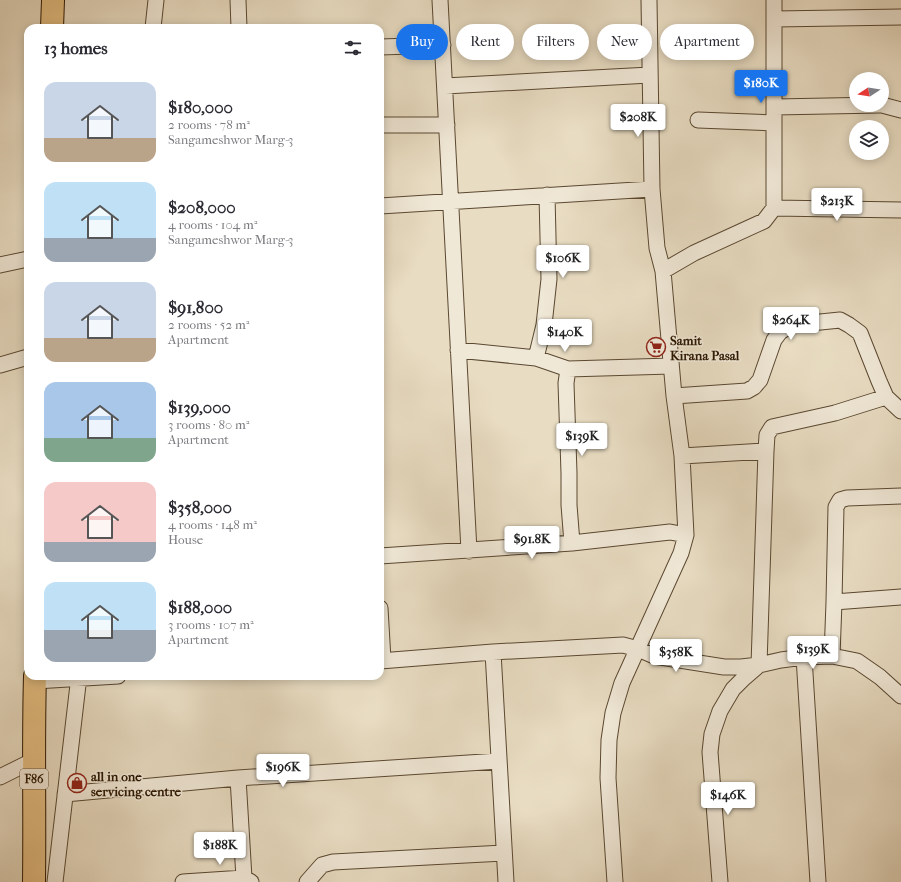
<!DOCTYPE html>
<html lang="en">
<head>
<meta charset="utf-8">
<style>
	body { margin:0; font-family:"IM FELL French Canon",serif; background:#f7f7f7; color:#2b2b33; height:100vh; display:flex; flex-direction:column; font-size:15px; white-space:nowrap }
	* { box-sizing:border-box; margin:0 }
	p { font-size:13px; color:#7c7c81 }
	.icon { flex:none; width:22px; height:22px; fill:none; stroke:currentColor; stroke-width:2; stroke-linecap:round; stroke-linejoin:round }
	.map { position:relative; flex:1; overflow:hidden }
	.panel { position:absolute; left:24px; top:24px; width:360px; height:656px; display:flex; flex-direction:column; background:#fff; border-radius:12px; box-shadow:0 2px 10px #0003 }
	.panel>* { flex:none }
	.top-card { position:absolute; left:396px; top:24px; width:380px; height:36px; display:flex; gap:8px }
	.needle { width:26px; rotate:258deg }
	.fabs { position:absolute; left:849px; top:72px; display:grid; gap:8px }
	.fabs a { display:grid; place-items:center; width:40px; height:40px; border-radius:50%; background:#fff; box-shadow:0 2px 10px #0003; font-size:20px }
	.price { position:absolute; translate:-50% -34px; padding:0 9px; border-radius:4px; background:#fff; color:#222; font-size:13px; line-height:26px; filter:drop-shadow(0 1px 2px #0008) }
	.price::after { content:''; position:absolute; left:50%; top:24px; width:12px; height:9px; margin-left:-6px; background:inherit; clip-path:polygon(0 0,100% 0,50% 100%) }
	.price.on { background:#1a73e8; color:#fff }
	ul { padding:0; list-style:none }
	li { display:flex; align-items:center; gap:12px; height:100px; padding:0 20px }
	li span { display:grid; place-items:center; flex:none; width:112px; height:80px; border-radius:12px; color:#555 }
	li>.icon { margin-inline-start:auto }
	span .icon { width:48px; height:48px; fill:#fffc; stroke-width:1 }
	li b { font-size:17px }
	h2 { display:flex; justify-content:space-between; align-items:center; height:48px; padding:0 20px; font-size:17px }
	.chip { padding:0 14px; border-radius:18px; background:#fff; box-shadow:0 2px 10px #0003; font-size:14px; line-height:36px }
	.chip.on { background:#1a73e8; color:#fff }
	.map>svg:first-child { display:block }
</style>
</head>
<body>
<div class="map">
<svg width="901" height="882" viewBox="0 0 901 882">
	<rect width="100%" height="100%" fill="#e8dcc2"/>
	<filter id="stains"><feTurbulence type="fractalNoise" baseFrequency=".005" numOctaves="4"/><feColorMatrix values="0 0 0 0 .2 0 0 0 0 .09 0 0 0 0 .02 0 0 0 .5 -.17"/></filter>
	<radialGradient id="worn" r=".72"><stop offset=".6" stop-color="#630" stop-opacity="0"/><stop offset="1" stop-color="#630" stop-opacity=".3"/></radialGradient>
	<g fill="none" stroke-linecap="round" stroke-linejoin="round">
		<defs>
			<path id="minor" d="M238,0L239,28
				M440,0L469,551
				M774,0V208
				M775,19L901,17
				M153,28L156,0
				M380,47L443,45
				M445,86L650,75
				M882,105L901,110
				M775,107L880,105
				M698,120L774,123
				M380,125H447
				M380,206L652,189
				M774,208L901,210
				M0,265L28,259
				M663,271L694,253L764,221L774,208
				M458,350L536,358L568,369L671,366
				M536,358L544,325L549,279L547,195
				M0,365L28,357
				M568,369L566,383L569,473V505L572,543
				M674,396L747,391L754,387L760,380L774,340L780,332L791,325L840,320L849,325L860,333L879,381L886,397L901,411
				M766,451L767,435L772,427L835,413L886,397
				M682,456L766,451L759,665L744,678L733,689L720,711L712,734L710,752L720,882
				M380,556L572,543L670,532L686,535
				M834,602L901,597
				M380,608L383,660
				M493,652L506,882
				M832,656L834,602L836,507L840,500L847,498L901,496
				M804,657L818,882
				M380,661L493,652L623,645L638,649L654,656L724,667H741L759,665L781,660L804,657L832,656L857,661L880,677L901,696
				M35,681L118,676
				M0,777L34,760
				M238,778L244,878
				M65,794L238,778L499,761
				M55,882L79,676
				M183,882L244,878L251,882
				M307,882L322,865L333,862L504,853
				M615,882L608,778L609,740L613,713L622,683L681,553L686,535L682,456L674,396L663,271L657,248L652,189L649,0"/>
			<path id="primary" d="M52,28L53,0
				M34,882C35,813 33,745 35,676"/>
		</defs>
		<use href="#minor" stroke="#5a4831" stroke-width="17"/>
		<use href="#primary" stroke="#2b1601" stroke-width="24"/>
		<use href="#minor" stroke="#f0e8d7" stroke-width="15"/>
		<use href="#primary" stroke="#e4be81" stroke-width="22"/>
	</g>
	<defs>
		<symbol id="supermarket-ring" viewBox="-11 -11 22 22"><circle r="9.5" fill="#f0e8d7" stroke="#8f2418" stroke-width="1.5"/><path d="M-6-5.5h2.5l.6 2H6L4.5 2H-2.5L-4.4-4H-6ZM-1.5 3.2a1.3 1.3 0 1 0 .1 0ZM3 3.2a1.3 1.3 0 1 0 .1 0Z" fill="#8f2418"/></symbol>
		<symbol id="shop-ring" viewBox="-11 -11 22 22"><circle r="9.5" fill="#f0e8d7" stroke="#8f2418" stroke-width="1.5"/><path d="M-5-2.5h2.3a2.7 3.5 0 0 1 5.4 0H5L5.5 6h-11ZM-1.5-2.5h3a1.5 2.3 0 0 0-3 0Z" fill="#8f2418"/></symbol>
	</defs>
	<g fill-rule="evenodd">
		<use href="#supermarket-ring" x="645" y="336" width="22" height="22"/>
		<use href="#shop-ring" x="66" y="772" width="22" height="22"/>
	</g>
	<g text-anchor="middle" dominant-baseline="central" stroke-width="3" stroke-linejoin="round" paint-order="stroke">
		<rect fill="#f0e8d7" stroke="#665541" stroke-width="1" x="20" y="769" width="28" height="20" rx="3"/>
		<g font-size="12" font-weight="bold" fill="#2b1601">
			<text x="34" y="779">F86</text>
		</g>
		<g font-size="13" font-weight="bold" fill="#2b1601" stroke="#f0e8d7" text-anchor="start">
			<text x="670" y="340">Samit<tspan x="670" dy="15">Kirana Pasal</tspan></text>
			<text x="91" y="776">all in one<tspan x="91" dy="15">servicing centre</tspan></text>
		</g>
	</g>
	<rect width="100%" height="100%" filter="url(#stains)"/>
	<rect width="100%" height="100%" fill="url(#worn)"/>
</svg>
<div class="fabs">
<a><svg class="needle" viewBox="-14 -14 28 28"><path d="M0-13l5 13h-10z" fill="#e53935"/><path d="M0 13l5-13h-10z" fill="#7c7c81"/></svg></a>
<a><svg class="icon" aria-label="layers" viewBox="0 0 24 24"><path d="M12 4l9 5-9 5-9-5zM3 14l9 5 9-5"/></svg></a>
</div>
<b class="price on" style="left:761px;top:104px">$180K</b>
<b class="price" style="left:638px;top:138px">$208K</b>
<b class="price" style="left:837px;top:222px">$213K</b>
<b class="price" style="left:563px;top:279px">$106K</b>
<b class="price" style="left:791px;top:341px">$264K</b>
<b class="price" style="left:565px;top:353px">$140K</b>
<b class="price" style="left:582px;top:457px">$139K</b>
<b class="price" style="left:532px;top:560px">$91.8K</b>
<b class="price" style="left:813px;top:670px">$139K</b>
<b class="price" style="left:676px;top:673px">$358K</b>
<b class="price" style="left:283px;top:788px">$196K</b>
<b class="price" style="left:728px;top:816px">$146K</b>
<b class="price" style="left:220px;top:866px">$188K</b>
<div class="top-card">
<a class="chip on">Buy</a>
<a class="chip">Rent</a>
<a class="chip">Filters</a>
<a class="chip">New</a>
<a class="chip">Apartment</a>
</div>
<section class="panel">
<h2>13 homes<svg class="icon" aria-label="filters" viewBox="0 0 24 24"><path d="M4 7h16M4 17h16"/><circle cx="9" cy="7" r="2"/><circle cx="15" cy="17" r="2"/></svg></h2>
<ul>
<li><span style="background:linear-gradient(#c9d6e8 70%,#b9a48a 0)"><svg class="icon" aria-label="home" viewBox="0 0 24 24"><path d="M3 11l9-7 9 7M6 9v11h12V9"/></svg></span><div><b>$180,000</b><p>2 rooms · 78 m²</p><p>Sangameshwor Marg-3</p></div></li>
<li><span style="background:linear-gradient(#bfe0f5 70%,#9aa5b1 0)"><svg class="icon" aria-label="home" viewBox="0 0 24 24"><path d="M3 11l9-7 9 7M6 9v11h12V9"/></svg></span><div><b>$208,000</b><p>4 rooms · 104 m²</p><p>Sangameshwor Marg-3</p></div></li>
<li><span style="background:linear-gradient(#c9d6e8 70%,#b9a48a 0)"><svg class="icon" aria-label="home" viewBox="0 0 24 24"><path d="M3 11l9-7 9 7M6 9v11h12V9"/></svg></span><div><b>$91,800</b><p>2 rooms · 52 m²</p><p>Apartment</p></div></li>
<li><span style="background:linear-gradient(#a9c7e8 70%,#7fa58c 0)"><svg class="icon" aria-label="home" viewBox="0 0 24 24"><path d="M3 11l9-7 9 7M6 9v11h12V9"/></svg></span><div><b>$139,000</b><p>3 rooms · 80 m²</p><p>Apartment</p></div></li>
<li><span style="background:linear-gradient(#f6c9c9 75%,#9aa5b1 0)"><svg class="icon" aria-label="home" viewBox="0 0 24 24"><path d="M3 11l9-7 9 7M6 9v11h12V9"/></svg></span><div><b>$358,000</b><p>4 rooms · 148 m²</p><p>House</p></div></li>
<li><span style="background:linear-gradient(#bfe0f5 60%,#9aa5b1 0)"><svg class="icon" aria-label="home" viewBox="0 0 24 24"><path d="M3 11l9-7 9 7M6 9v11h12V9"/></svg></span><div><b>$188,000</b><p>3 rooms · 107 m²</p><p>Apartment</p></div></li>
</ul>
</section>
</div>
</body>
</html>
